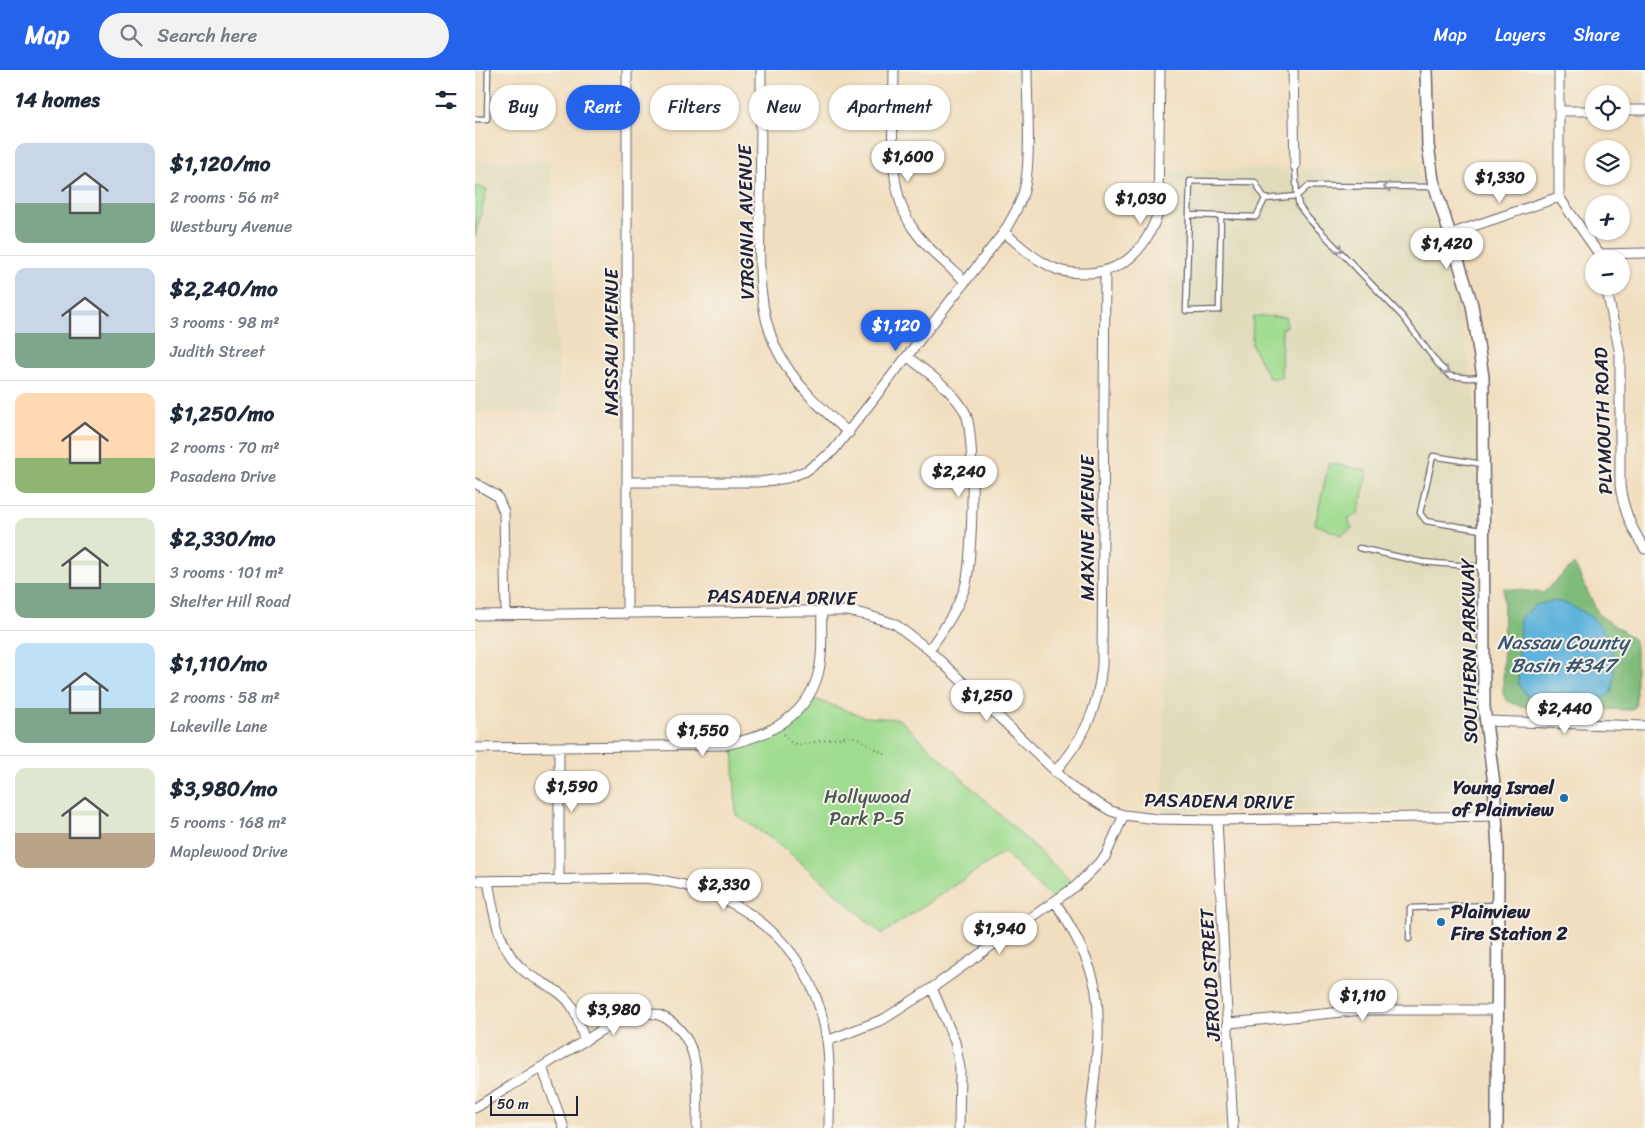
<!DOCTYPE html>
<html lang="en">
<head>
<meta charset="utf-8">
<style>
	body { margin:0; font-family:Sriracha,sans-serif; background:#f2f2f3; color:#1f2937; height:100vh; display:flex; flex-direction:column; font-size:19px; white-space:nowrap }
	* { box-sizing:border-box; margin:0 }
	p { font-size:16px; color:#747a83 }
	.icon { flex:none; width:28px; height:28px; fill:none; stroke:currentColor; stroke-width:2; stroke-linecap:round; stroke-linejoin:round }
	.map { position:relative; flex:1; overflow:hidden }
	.drawer { display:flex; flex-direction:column; background:#fff; width:475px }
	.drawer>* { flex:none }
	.top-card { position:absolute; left:15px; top:15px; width:475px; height:45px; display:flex; gap:10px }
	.controls { position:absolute; left:1110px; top:15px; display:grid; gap:10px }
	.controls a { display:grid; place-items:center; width:45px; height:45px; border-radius:50%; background:#fff; box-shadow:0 1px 4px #0004; font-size:25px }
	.scale { position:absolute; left:15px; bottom:12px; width:88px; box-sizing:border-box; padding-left:5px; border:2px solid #22223b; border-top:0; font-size:14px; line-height:18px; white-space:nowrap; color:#22223b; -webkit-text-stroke:4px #f7f3e8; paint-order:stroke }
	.price { position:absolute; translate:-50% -42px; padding:0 11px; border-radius:18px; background:#fff; color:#222; font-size:16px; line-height:32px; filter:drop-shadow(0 1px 2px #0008) }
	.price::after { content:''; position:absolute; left:50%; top:30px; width:15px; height:11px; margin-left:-8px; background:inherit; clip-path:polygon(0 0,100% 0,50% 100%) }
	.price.on { background:#2563eb; color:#fff }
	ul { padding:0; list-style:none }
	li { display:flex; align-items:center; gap:15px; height:125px; padding:0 15px }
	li+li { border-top:1px solid #e0e1e3 }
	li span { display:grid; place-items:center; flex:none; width:140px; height:100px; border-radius:10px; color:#555 }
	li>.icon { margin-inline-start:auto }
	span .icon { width:60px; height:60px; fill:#fffc; stroke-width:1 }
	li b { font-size:21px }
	h2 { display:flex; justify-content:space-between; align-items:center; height:60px; padding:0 15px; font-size:21px }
	.tag { padding:0 18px; border-radius:22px; background:#fff; box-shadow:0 1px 4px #0004; font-size:18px; line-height:45px }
	.tag.on { background:#2563eb; color:#fff }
	header { display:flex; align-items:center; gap:30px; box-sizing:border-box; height:70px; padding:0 25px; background:#2563eb; color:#fff }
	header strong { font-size:24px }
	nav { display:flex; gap:28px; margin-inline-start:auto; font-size:18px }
	.search { width:350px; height:45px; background:#f2f2f3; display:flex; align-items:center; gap:12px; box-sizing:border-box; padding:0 18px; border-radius:28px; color:#747a83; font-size:19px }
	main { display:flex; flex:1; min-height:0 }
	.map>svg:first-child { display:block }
</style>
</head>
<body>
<header>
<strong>Map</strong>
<div class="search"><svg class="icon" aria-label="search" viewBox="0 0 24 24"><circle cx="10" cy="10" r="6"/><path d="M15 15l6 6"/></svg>Search here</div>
<nav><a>Map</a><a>Layers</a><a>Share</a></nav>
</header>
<main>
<section class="drawer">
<h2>14 homes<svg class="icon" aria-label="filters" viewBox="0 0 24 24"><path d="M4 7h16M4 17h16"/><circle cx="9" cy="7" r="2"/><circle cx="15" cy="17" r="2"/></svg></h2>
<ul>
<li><span style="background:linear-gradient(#c9d6e8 60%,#7fa58c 0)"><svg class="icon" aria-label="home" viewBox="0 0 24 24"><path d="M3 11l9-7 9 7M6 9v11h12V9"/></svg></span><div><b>$1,120/mo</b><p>2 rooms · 56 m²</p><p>Westbury Avenue</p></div></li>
<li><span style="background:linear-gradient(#c9d6e8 65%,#7fa58c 0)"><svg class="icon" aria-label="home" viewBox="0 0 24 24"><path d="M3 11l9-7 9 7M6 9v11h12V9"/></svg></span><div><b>$2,240/mo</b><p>3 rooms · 98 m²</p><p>Judith Street</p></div></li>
<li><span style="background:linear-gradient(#ffd9b3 65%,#8fb573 0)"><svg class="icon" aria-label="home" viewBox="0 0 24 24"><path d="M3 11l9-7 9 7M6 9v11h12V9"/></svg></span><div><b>$1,250/mo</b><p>2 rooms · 70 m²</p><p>Pasadena Drive</p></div></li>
<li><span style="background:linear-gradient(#dfe7d0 65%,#7fa58c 0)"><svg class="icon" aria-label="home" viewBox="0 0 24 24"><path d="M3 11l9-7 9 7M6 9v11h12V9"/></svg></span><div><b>$2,330/mo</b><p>3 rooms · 101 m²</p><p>Shelter Hill Road</p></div></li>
<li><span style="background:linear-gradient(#bfe0f5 65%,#7fa58c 0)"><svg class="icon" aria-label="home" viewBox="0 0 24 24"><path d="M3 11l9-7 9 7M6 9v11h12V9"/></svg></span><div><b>$1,110/mo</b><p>2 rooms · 58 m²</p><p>Lakeville Lane</p></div></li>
<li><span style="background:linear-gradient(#dfe7d0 65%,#b9a48a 0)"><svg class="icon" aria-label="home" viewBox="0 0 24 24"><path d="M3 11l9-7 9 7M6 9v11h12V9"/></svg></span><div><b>$3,980/mo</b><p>5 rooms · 168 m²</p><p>Maplewood Drive</p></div></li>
</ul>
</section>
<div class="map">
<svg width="1170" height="1058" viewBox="0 0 1170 1058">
	<rect width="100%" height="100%" fill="#f7f3e8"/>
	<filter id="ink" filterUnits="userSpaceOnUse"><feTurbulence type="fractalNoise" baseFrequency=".02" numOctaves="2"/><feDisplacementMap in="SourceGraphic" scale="10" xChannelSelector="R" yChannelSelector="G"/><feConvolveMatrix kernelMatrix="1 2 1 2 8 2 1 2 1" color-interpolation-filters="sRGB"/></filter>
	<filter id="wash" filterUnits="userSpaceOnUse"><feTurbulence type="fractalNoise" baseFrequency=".0096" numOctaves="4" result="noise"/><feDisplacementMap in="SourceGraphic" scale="20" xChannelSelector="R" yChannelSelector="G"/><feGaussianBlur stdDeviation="1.12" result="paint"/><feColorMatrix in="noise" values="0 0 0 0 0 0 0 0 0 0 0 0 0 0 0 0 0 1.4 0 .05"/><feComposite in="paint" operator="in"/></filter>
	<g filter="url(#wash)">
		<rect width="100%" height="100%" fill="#f1debf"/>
		<path fill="#e0dcbb" d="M0,91H75L85,342H0Z
			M943,97L985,246L999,323L1012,738L688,742L696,100Z"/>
		<path fill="#9fdc90" stroke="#607f66" d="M0,116L12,119L0,167Z
			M778,246L811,247V257H807L806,308H794L777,275Z
			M854,393L893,401L883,444L873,449L877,458L866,465L840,454Z
			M334,627L390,647L424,649L601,816L580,832L529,782L407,864L308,777L261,745L258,673L302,657Z"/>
		<path fill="#7fbc7a" stroke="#506f5a" d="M1099,494L1124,545L1159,569L1161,578V636L1156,640L1045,636L1032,631L1028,624L1029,518L1068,523Z"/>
		<path fill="#61b3dc" stroke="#426a8c" d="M1080,531C1128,542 1147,575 1136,623L1126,630L1052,626L1043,614L1045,548L1061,535Z"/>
	</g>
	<g filter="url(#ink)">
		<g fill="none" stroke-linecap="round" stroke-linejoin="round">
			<defs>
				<path id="service" d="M0,49H12L13,0
					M959,117L833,116L822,126L824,136L833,148L927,246L963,294L975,306L994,308L1008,307
					M790,129L781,147L746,146L744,240L711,241L715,111L780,112L790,129L822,126L820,97
					M714,145L746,146
					M1006,460L951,451L945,443L958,386L1007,394
					M884,478L947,492L1007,497
					M934,869L935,838L1021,835"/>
				<path id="minor" d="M286,0C286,45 286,89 285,134C285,182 280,235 302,280C319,314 346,338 374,363
					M419,0C419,49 409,118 439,160C453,180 473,195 490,211
					M818,0L820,96
					M1146,40H1170
					M1084,41H1119
					M1084,127V0
					M1084,127L1124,184L1125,189
					M529,162C544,175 560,190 579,198C589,203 601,203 613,203C651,201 671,178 683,143L685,0
					M975,164L1084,127
					M1124,184L1170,183
					M1131,216L1145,284V415C1148,439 1156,459 1170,479
					M433,287C453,303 477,319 490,342C501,362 498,493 490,517C482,541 468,560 454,580
					M152,412H285L312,408L331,401L358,381L529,162C536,150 544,137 548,124C557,95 552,32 552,0
					M0,413L22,426L29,442L31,545
					M152,544V0
					M0,545L321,541H373L392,545L420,554L454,580L599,719L636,741L649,745L682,749L742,750L1021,746
					M1012,651L1170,656
					M84,677V809
					M0,678L249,675C293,667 337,645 345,595C348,578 346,559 347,542
					M580,702C610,665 622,643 627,596L630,202
					M742,750L758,1058
					M0,811L171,808C265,819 337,872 352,970C356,999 354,1029 354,1058
					M13,811C19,844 23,882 53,904C68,914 86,920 96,935C104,946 105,959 110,971
					M580,832C594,852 611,884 618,908C630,949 618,1015 614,1058
					M457,918L480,972L485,998L484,1058
					M754,953L888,940H1022
					M352,971L409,949L457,918L601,816L630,787L649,745
					M67,997L89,1058
					M0,1038L148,947C163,942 178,940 192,949C229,972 222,1020 222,1058"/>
				<path id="tertiary" d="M951,0L953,75L958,110L997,235L1008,307L1009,637L1019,714L1023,779L1022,1058"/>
			</defs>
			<use href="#service" stroke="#6a6469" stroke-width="7"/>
			<use href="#minor" stroke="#6a6469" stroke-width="11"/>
			<use href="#tertiary" stroke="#6a6469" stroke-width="14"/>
			<path stroke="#6a6469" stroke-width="2" stroke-dasharray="1 4" stroke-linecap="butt" d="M309,664L315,672L323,675L375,666L383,668L411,685"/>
			<use href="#service" stroke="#fff" stroke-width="4.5"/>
			<use href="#minor" stroke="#fff" stroke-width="9"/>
			<use href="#tertiary" stroke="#fff" stroke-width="11"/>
		</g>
		<defs><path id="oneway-chevron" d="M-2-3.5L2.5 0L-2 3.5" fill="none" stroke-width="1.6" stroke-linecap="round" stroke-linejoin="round" transform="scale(1.25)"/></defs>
		<g stroke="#9c9ca7">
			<use href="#oneway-chevron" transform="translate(912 117) rotate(-180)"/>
			<use href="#oneway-chevron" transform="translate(864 179) rotate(46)"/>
			<use href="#oneway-chevron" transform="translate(971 301) rotate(39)"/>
		</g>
	</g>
	<g fill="#1f6fb2" stroke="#f7f3e8" stroke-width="2">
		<circle cx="1089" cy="728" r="5"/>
		<circle cx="966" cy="852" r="5"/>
	</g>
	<g text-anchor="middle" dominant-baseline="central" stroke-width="4" stroke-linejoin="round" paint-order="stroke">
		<g font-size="19" fill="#22223b" stroke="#f7f3e8">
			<text transform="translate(271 152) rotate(-91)">VIRGINIA AVENUE</text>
			<text transform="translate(136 272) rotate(-90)">NASSAU AVENUE</text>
			<text transform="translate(1128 351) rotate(-92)">PLYMOUTH ROAD</text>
			<text transform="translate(612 458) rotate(-90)">MAXINE AVENUE</text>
			<text transform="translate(307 527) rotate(1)">PASADENA DRIVE</text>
			<text transform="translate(994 581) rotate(-91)">SOUTHERN PARKWAY</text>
			<text transform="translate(744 731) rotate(1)">PASADENA DRIVE</text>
			<text transform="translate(735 905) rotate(-93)">JEROLD STREET</text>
		</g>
		<g font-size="19" font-weight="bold" fill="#22223b" stroke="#f7f3e8" text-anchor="end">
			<text x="1079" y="717">Young Israel<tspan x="1079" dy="22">of Plainview</tspan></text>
			<text x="976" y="841" text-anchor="start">Plainview<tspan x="976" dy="22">Fire Station 2</tspan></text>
		</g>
		<g font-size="19" fill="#485a54" stroke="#f7f3e8">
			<text x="392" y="726">Hollywood<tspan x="392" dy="22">Park P-5</tspan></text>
		</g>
		<g font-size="20" font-style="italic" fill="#385573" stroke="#f7f3e8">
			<text x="1088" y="572">Nassau County<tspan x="1088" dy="23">Basin #347</tspan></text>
		</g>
	</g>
</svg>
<div class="controls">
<a><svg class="icon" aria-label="locate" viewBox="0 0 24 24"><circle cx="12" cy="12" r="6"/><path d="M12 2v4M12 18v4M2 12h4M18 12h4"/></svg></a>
<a><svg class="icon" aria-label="layers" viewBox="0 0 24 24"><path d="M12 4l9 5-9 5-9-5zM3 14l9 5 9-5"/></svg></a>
<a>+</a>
<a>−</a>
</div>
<div class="scale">50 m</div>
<b class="price" style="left:433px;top:113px">$1,600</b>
<b class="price" style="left:1025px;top:134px">$1,330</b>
<b class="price" style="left:666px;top:155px">$1,030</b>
<b class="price" style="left:972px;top:200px">$1,420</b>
<b class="price on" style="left:421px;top:282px">$1,120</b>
<b class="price" style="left:484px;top:428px">$2,240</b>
<b class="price" style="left:512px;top:652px">$1,250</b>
<b class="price" style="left:1090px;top:665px">$2,440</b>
<b class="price" style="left:228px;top:687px">$1,550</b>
<b class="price" style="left:97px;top:743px">$1,590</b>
<b class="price" style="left:249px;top:841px">$2,330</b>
<b class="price" style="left:525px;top:885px">$1,940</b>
<b class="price" style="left:888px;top:952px">$1,110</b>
<b class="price" style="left:139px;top:966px">$3,980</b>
<div class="top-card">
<a class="tag">Buy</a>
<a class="tag on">Rent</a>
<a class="tag">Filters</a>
<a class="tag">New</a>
<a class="tag">Apartment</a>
</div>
</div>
</main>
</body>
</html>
